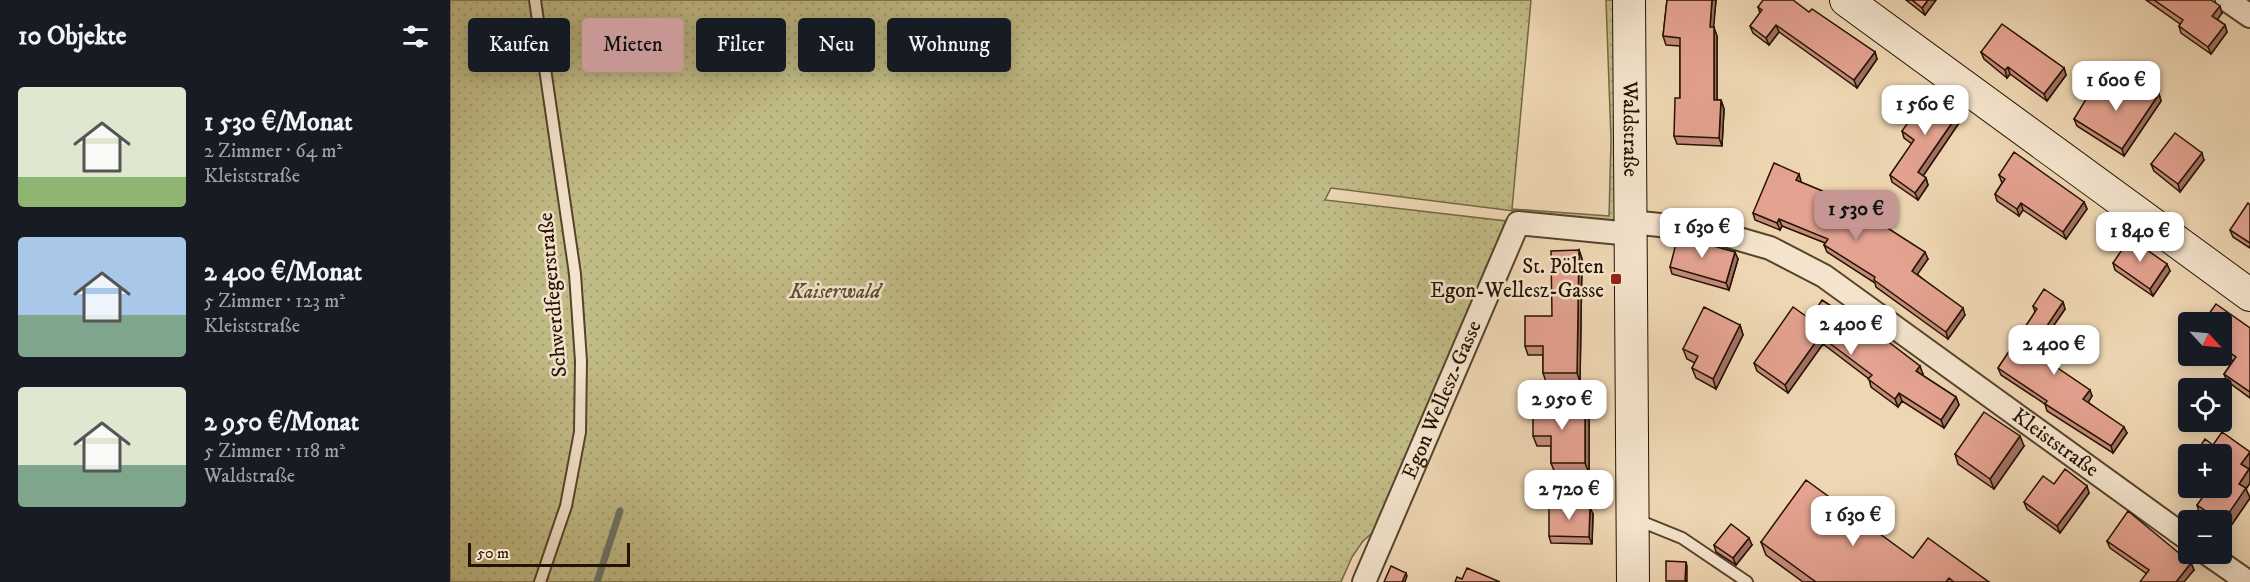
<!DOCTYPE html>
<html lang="de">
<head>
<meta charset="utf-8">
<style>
	body { margin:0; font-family:"IM FELL DW Pica",serif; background:#242831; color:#f1f3f6; height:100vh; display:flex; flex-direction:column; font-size:22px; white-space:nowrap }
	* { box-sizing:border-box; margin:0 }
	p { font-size:20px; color:#9ea1a6 }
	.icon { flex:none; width:33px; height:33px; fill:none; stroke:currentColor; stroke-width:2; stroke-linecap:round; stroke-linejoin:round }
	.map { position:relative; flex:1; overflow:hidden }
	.drawer { display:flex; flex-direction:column; background:#171b24; width:450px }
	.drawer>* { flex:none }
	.top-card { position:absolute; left:18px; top:18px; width:570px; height:54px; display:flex; gap:12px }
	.needle { width:39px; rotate:116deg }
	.controls { position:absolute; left:1728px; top:312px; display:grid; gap:12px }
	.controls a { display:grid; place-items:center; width:54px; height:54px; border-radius:6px; background:#171b24; box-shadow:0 3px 15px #0003; font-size:30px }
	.scale { position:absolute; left:18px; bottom:15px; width:162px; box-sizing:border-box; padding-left:6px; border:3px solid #251200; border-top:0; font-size:16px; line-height:21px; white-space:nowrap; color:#251200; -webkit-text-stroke:4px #f4e4cd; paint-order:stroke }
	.price { position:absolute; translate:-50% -51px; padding:0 14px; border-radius:12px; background:#fff; color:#222; font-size:20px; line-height:39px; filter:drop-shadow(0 2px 3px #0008) }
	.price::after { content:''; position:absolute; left:50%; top:36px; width:18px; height:14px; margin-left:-9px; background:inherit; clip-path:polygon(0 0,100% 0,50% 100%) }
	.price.selected { background:#c59692; color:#111 }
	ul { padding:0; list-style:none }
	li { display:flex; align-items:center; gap:18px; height:150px; padding:0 18px }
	li span { display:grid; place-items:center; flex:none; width:168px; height:120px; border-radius:6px; color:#555 }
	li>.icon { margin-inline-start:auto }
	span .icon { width:72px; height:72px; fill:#fffc; stroke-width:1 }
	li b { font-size:26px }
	h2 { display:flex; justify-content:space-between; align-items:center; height:72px; padding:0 18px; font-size:26px }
	.tag { padding:0 21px; border-radius:6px; background:#171b24; box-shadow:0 3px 15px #0003; font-size:21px; line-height:54px }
	.tag.selected { background:#c59692; color:#111 }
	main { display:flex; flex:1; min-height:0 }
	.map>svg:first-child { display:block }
</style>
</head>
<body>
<main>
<section class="drawer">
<h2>10 Objekte<svg class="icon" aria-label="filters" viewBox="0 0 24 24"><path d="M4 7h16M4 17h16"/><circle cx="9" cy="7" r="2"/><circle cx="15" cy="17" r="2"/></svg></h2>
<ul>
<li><span style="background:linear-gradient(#dfe7d0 75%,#8fb573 0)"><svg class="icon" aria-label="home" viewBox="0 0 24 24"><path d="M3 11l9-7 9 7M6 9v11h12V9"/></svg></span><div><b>1 530 €/Monat</b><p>2 Zimmer · 64 m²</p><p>Kleiststraße</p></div></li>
<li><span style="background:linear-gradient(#a9c7e8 65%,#7fa58c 0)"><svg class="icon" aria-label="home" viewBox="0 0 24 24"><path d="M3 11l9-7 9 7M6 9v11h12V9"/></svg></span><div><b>2 400 €/Monat</b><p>5 Zimmer · 123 m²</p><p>Kleiststraße</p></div></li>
<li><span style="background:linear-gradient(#dfe7d0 65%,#7fa58c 0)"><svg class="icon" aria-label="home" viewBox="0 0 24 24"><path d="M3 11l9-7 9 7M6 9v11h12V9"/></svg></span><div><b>2 950 €/Monat</b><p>5 Zimmer · 118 m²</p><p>Waldstraße</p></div></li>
</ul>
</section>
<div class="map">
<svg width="1800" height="582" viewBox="0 0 1800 582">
	<defs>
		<pattern id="grass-dots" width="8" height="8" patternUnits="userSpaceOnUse" patternTransform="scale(1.5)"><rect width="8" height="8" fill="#c1bc87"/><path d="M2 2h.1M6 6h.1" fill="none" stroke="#a6a173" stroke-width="1.8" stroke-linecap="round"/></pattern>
	</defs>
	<rect width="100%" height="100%" fill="#eed6b2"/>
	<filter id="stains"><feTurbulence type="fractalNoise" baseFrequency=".00333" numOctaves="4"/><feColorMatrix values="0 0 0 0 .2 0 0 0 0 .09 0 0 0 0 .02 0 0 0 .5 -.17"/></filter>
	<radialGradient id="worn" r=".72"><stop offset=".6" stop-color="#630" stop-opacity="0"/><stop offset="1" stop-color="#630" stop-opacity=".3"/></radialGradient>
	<path fill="url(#grass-dots)" stroke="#736744" stroke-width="1.5" d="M0,0H1081L1062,209L1159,216L1161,140L1156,0H1167L1166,221L1160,223L881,188L875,200L1056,221L927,529L913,541L902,557L891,582H0Z"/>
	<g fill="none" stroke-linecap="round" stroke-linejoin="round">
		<path stroke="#6b7668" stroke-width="7" d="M147,582L170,511"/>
		<defs>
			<path id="lane" d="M85,0L125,274L131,361L130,432L116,506L90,582
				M1185,519L1232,538L1297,582"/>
			<g id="street">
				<path d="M1777,0L1800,16"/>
				<path id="s1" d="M1181,222L1258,230L1320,248L1374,276L1738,539"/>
				<path d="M1758,554L1798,582"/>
				<path id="s2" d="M914,582L1068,223L1181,234"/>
			</g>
			<g id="secondary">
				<path id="s3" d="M1179,0L1183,582"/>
				<path d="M1396,0L1800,295"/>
			</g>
		</defs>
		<use href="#lane" stroke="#57432c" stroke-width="14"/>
		<use href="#street" stroke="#57432c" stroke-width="26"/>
		<use href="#secondary" stroke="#251200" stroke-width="34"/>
		<use href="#lane" stroke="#f4e4cd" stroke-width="10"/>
		<use href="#street" stroke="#f4e4cd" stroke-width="22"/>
		<use href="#secondary" stroke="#f4e4cd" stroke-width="32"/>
	</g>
	<path fill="#c48b7c" stroke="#251200" stroke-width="1.5" d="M1217,0H1266L1263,27L1267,36V100H1271L1274,109L1272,146L1227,144L1224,136L1230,98V46L1216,45L1213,36Z
		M1456,0H1486L1475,15Z
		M1696,0H1761L1772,13L1767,19L1775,25L1777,32L1761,54L1731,33L1729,26L1730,24Z
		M1308,7L1359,12L1425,52L1427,59L1407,88L1329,32L1319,45L1303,33L1300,26L1310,13Z
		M1531,52L1614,68L1616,75L1597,101L1560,74L1557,78L1534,59Z
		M1652,91L1674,95L1689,92L1709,94L1711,101L1674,156L1627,126L1624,119Z
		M1513,107L1515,114L1473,176L1476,178L1478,185L1468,200L1442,182L1440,175L1462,144L1454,138L1452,131Z
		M1754,160L1730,192L1704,171L1701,164Z
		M1549,175L1634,202L1637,209L1616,239L1573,210L1569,216L1547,201L1545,194L1552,183Z
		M1351,181L1350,182L1433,219L1430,223L1478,259L1467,274L1515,315L1498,339L1426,287L1425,283L1377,252L1374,245L1375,243L1332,226L1330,230L1305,220L1303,213Z
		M1800,205V248L1783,237L1780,230Z
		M1129,250L1132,259L1130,382H1096L1093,373V355H1078L1075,346L1102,316Z
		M1288,259L1279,290L1222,274L1220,267Z
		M1663,263L1720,271L1703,296L1665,270Z
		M1613,302L1615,309L1590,345L1598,350L1600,357L1598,361L1642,396L1638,402L1677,433L1663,453L1597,411L1595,404L1551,375L1548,368L1585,312L1583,306Z
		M1360,319L1473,374L1472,375L1506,397L1509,405L1494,428L1452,401L1448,407L1421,387L1419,379L1373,344L1338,393L1307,371L1304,363Z
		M1772,322L1800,328V398L1777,381L1774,374L1783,361L1772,353Z
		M1290,325L1293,335L1266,389L1246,378L1242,368L1245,363L1237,359L1233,349Z
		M1139,415V473H1105L1101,463V446H1087L1083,436Z
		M1763,445L1800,452V467L1799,469L1800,472V483L1796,489L1800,498L1776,533L1772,530V520H1758L1750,515L1747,505L1772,488Z
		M1574,446L1544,489L1508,464L1505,454Z
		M1604,484L1639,493L1610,533L1577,509L1574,502Z
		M1143,514L1142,544L1101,543L1099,536Z
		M1657,541L1741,563L1744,570L1697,574L1660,548Z
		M1311,542L1463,558L1539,582H1353L1316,555Z
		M1264,545H1302L1286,565L1266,552Z"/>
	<path fill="#a07165" stroke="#251200" stroke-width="1.5" d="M1262,0H1266L1263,35L1260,27Z
		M1478,0H1486L1475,15L1472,8Z
		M1770,6L1772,13L1765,23L1762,16Z
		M1326,25L1329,32L1319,45L1316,38Z
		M1775,25L1777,32L1761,54L1758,47Z
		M1264,27L1267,36V108L1264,100Z
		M1425,52L1427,59L1407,88L1404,80Z
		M1558,67L1560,74L1557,78L1555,70Z
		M1614,68L1616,75L1597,101L1594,94Z
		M1709,94L1711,101L1674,156L1672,149Z
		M1271,100L1274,109L1272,146L1269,138Z
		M1513,107L1515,114L1471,179L1468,172Z
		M1752,153L1754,160L1730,192L1728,184Z
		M1349,174L1351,181L1348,187L1346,180Z
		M1476,178L1478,185L1468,200L1465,193Z
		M1634,202L1637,209L1616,239L1613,232Z
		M1571,203L1573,210L1569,216L1567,209Z
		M1430,212L1433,219L1428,227L1425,220Z
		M1329,219L1332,226L1330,230L1327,223Z
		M1129,250L1132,259L1130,382L1127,373Z
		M1285,252L1288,259L1279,290L1276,283Z
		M1475,252L1478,259L1465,278L1462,271Z
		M1717,264L1720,271L1703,296L1700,289Z
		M1613,302L1615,309L1588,348L1586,342Z
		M1513,308L1515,315L1498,339L1496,332Z
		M1290,325L1293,335L1266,389L1263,379Z
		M1370,336L1373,344L1338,393L1335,385Z
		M1598,350L1600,357L1595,364L1593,358Z
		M1470,366L1473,374L1469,379L1466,371Z
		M1640,390L1642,396L1636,406L1633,399Z
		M1449,393L1452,401L1448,407L1445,399Z
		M1506,397L1509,405L1494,428L1491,420Z
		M1135,405L1139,415V473L1135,463Z
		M1674,427L1677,433L1663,453L1661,446Z
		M1570,436L1574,446L1544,489L1540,479Z
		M1800,452V467L1795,474L1791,464Z
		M1799,469L1800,472V483L1796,489L1800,498L1776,533L1772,523L1789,484Z
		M1637,486L1639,493L1610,533L1607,526Z
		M1140,507L1143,514L1142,544L1139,537Z
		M1299,538L1302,545L1286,565L1283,558Z
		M1236,562L1237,566V582L1235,581Z
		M1741,563L1744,570L1734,582H1726Z
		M956,573L957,576L955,582H952Z"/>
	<path fill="#e4a290" stroke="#251200" stroke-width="1.5" d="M1217,0H1262L1260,27H1264V100H1271L1269,138L1224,136L1225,98H1230V38L1213,36Z
		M1313,0H1343L1359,12L1362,9L1425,52L1404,80L1326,25L1316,38L1300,26L1312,10L1308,7Z
		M1462,0H1478L1472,8Z
		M1704,0H1761L1770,6L1762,16L1775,25L1758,47L1729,26L1733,20Z
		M1552,24L1614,68L1594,94L1558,67L1555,70L1531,52Z
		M1694,84L1709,94L1672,149L1624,119L1644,86L1652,91L1656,85L1674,95L1680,86L1689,92Z
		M1483,87L1513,107L1468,172L1476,178L1465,193L1440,175L1464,140L1452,131Z
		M1725,133L1752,153L1728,184L1701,164Z
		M1564,152L1634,202L1613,232L1571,203L1567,209L1545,194L1555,179L1549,175Z
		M1324,163L1349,174L1346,180L1409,206L1413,201L1430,212L1425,220L1475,252L1462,271L1513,308L1496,332L1424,280L1425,277L1374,245L1378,239L1329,219L1327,223L1303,213Z
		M1798,203L1800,205V243L1780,230Z
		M1228,236L1285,252L1276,283L1220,267Z
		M1680,238L1717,264L1700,289L1663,263Z
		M1129,250L1127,373H1093V346H1075V316H1102L1101,251Z
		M1594,289L1613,302L1586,342L1598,350L1593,358L1640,390L1633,399L1674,427L1661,446L1595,404L1597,401L1548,368L1587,309L1583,306Z
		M1372,300L1395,315L1398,311L1470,366L1466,371L1506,397L1491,420L1449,393L1445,399L1418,379L1422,375L1370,336L1335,385L1304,363L1343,307L1360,319Z
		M1766,304L1800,328V392L1774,374L1786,357L1772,347V322H1753Z
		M1254,307L1290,325L1263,379L1242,368L1248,356L1233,349Z
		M1083,405H1135V463H1101V436H1083Z
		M1534,412L1570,436L1540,479L1505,454Z
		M1772,432L1800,452L1791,464L1799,469L1789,484L1796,488L1772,523V520H1769L1747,505L1759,488H1772V454H1745L1755,439L1763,445Z
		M1615,469L1637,486L1607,526L1574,502L1593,476L1604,484Z
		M1356,480L1463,558L1478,538L1539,582H1504L1499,578L1496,582H1366L1311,542Z
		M1099,506L1140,507L1139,537L1099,536Z
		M1678,511L1741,563L1726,582H1690L1699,570L1657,541Z
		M1281,524L1299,538L1283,558L1264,545Z
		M1216,561L1236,562L1235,581H1216Z
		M941,566L956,573L952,582H934Z
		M1017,568L1050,582H1005L1007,577L1012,579Z"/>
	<rect fill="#8f2418" stroke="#f4e4cd" stroke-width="2" x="1160" y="273" width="12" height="12" rx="3"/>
	<g text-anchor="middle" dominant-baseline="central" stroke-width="5" stroke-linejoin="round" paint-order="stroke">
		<g font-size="21" fill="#251200" stroke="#f4e4cd">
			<text stroke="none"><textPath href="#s3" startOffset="129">Waldstraße</textPath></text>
			<text transform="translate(103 295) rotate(-95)">Schwerdfegerstraße</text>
			<text stroke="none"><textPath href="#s2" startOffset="198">Egon Wellesz-Gasse</textPath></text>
			<text stroke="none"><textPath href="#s1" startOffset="488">Kleiststraße</textPath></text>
		</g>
		<g font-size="21" fill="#251200" stroke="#f4e4cd" text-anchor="end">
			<text x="1154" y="267">St. Pölten<tspan x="1154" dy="24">Egon-Wellesz-Gasse</tspan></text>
		</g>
		<g font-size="21" font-style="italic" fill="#5c4e2f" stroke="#f4e4cd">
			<text x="385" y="292">Kaiserwald</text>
		</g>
	</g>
	<rect width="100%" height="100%" filter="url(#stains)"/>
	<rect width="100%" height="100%" fill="url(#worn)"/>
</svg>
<div class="controls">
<a><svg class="needle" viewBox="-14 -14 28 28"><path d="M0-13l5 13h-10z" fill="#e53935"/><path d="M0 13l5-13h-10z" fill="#9ea1a6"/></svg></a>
<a><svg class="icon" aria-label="locate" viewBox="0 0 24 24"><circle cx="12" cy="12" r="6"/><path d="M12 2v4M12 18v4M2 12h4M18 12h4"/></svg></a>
<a>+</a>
<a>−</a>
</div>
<div class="scale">50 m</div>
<b class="price" style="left:1666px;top:112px">1 600 €</b>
<b class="price" style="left:1475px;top:136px">1 560 €</b>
<b class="price selected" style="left:1406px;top:241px">1 530 €</b>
<b class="price" style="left:1252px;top:259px">1 630 €</b>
<b class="price" style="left:1690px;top:263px">1 840 €</b>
<b class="price" style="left:1401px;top:356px">2 400 €</b>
<b class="price" style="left:1604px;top:376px">2 400 €</b>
<b class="price" style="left:1112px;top:431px">2 950 €</b>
<b class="price" style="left:1119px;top:521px">2 720 €</b>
<b class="price" style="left:1403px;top:547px">1 630 €</b>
<div class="top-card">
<a class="tag">Kaufen</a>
<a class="tag selected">Mieten</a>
<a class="tag">Filter</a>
<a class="tag">Neu</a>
<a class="tag">Wohnung</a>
</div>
</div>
</main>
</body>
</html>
